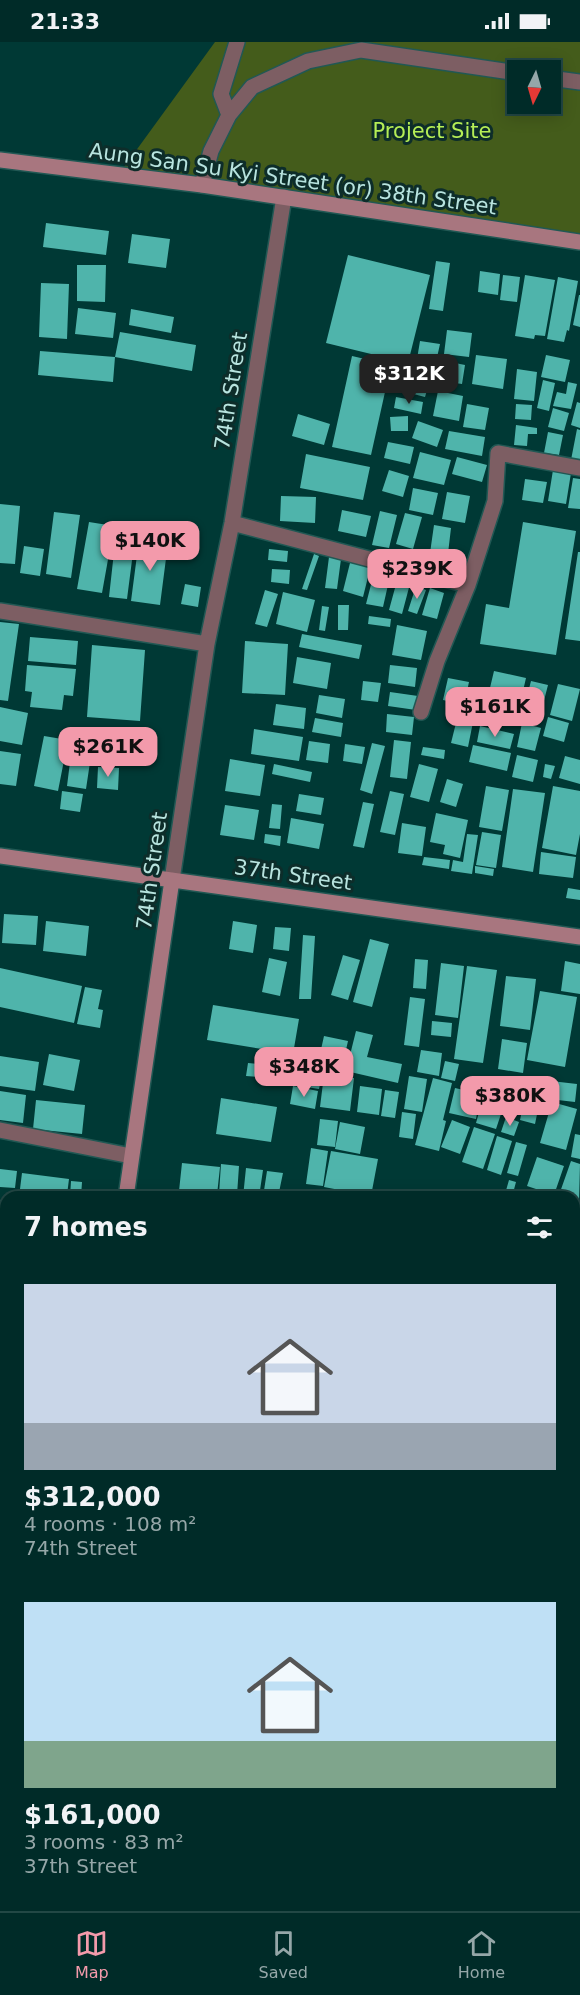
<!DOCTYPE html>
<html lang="en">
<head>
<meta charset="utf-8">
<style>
	body { margin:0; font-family:"DejaVu Sans",sans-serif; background:#0a3330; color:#f1f3f6; height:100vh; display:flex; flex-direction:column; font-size:22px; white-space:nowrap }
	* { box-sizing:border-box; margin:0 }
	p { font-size:20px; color:#95a7a8 }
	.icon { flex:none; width:33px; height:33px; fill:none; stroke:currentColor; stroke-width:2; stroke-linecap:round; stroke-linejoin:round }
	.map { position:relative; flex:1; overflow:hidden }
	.details { position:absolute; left:0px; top:1149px; width:580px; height:720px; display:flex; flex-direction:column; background:#002b28; border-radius:18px 18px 0 0; box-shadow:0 3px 15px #0003,0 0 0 2px #224745 }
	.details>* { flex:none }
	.needle { width:39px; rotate:185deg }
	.tools { position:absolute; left:507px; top:18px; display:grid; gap:12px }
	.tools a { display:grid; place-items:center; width:54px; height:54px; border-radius:0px; background:#002b28; box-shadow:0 3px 15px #0003,0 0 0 2px #224745; font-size:30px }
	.price { position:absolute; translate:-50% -51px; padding:0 14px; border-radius:12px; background:#f39aab; color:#111; font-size:20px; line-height:39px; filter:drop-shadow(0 2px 3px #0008) }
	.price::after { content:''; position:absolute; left:50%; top:36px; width:18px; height:14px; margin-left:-9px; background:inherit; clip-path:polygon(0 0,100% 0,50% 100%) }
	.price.on { background:#222; color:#fff }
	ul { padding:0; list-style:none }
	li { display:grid; align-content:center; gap:12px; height:318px; padding:0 24px }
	li span { display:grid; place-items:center; height:186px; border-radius:0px; color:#555 }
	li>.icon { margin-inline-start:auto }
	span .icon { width:108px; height:108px; fill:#fffc; stroke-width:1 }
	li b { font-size:26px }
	h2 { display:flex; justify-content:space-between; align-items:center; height:72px; padding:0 24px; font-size:26px }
	.status { display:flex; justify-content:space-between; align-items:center; height:42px; padding:0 30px; background:#002b28; direction:ltr }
	.status svg { height:16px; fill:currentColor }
	.tabs { display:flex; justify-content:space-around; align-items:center; height:84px; border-top:2px solid #224745; background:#002b28; font-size:16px; color:#95a7a8 }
	.tabs a { display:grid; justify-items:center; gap:3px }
	.tabs .on { color:#f39aab }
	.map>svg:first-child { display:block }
</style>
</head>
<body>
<div class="status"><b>21:33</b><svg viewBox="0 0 49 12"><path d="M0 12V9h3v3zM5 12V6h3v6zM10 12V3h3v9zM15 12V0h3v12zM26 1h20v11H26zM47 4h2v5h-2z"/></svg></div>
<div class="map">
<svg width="580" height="1869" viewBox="0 0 580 1869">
	<rect width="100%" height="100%" fill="#003935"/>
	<path fill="#445c1b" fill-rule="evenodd" d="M215,0H580V200L119,132ZM518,28H550V62H518Z"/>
	<path fill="#4fb4ab" d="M46,181L109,189L106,213L43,205Z
		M132,192L170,197L166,226L128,221Z
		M348,213L430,233L408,321L326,301Z
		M436,219L450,221L443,269L429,267Z
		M77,223H106L105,260L77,259Z
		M480,229L500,232L498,253L478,250Z
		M503,233L520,235L517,260L500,258Z
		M525,233L555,238L545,294L535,293L534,297L515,294Z
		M558,235L578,239L569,289L567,288L564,300L547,297Z
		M41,241L69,242L67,297L39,295Z
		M579,253H580V285L573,283Z
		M78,266L116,271L113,296L75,292Z
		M131,267L174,275L171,291L129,283Z
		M447,288L472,291L469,315L444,312Z
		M120,290L196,303L192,329L115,315Z
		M420,299L440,302L436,320L417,317Z
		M40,309L115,315L113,340L38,333Z
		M476,313L507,317L503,347L472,342Z
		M546,313L570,318L565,340L541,335Z
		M352,314L391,323L371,413L332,405Z
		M445,319L465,323L462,342L442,339Z
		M414,322L437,326L435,335L412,331Z
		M517,327L537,330L534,359L514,357Z
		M543,338L555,341L549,369L537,366Z
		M405,339L428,345L425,355L402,349Z
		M568,340L577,342L571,367L553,364L557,350L566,352Z
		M438,349L463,354L459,379L433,374Z
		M396,355L423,360L421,372L394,366Z
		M577,360L580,361V386L571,383Z
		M467,362L489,366L485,388L463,385Z
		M516,362L532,363L531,378L515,377Z
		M553,366L569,371L564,389L548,385Z
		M298,372L330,382L324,403L292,394Z
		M408,374V389H391L390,375Z
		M418,379L443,388L437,405L412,396Z
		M516,383L537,386V392H528L527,404L514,403Z
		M577,387L580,388V420L571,418Z
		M449,389L485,395L482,414L445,407Z
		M548,390L563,393L559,413L544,411Z
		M388,400L414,405L410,422L384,416Z
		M420,410L451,418L444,443L413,436Z
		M306,412L370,425L363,458L300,446Z
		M457,415L487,423L482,440L452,432Z
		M389,428L409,434L403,455L382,449Z
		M553,428L571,431L566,462L548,459Z
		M573,436L580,437V467L568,466Z
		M525,437L547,440L543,461L522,458Z
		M413,446L438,451L433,473L409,468Z
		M447,450L470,454L465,481L442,477Z
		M281,454L316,455L315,481L280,479Z
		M0,462L20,464L15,522L0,521Z
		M342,468L371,474L366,495L338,489Z
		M380,469L397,473L389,506L372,503Z
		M54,470L80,473L71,536L46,532Z
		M405,471L422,475L413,507L396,502Z
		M89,480L114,484L102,551L77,547Z
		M523,480L576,489L556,613L480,602L486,562L509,566Z
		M434,483L451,486L447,520L429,518Z
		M116,492L135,495L127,557L109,555Z
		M139,498L168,501L160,563L131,559Z
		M24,504L44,507L40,534L20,531Z
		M269,507L288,509L287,520L268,518Z
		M578,510H580V599L565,597Z
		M314,512L319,514L307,548L302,547Z
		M329,515L341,517L337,547L325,546Z
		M351,517L371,523L363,555L343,549Z
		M272,527L290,528L289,542L271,540Z
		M374,531L390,534L383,565L366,562Z
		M398,535L411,538L402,572L389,568Z
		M185,542L201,545L198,565L181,562Z
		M416,544L426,548L417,572L408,569Z
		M430,546L444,551L437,577L422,573Z
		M265,548L278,552L267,585L255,582Z
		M283,550L315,558L307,590L276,582Z
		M338,563H349L348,588H338Z
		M322,564L329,565L325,589L319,588Z
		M369,574L391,577L390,585L368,582Z
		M0,580L19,582L8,659L0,658Z
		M397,583L427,589L421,618L392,613Z
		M302,592L362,603L359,617L299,605Z
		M30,595L78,599L76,623L28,619Z
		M245,599L288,602L285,653L242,651Z
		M92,603L145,608L140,679L87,675Z
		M297,615L331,621L327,647L293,641Z
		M27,623L76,627L73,654L64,653L62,668L30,665L32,650L25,649Z
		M390,623L417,626L415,645L388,641Z
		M494,629L526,636L517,675L494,670L498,652L489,650Z
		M448,636L469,640L464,663L443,658Z
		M363,639L381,641L378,660L361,658Z
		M531,639L548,643L539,678L522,674Z
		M558,642L580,647L572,679L550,673Z
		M390,650L418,654L416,668L388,664Z
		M319,653L345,657L342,676L316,671Z
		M276,662L306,666L304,687L273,683Z
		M0,665L28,671L22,703L0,699Z
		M387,672L414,675L412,693L386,690Z
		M548,675L569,681L564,700L543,694Z
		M315,676L343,681L341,695L312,690Z
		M457,677L473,680L468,705L451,701Z
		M522,681L541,686L535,709L517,705Z
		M480,684L514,692L510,707L477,700Z
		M254,687L303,695L299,719L251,712Z
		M44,694L68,698L58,749L34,744Z
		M394,698L411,700L407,737L390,735Z
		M309,699L330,702L328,721L306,718Z
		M372,701L385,704L372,752L360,748Z
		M345,702L365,705L362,722L343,719Z
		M473,703L511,711L507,729L469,720Z
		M72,704L92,707L86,747L67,744Z
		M101,704L137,711L134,724L98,717Z
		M423,705L445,708L444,717L421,713Z
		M0,709L21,712L16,744L0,742Z
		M517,713L538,718L533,740L512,735Z
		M565,714L580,718V742L559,736Z
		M230,717L265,723L260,754L225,749Z
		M274,722L312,730L310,740L272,732Z
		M419,722L438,727L429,760L410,755Z
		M545,722L555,724L551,737L543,735Z
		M98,725L119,726L118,748L97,746Z
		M447,737L463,742L456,765L440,760Z
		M486,744L509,748L502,789L479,785Z
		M553,744L580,749V792L576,813L542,806Z
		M513,747L545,751L533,830L502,825Z
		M62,749L83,752L80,770L60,767Z
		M390,749L404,752L395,793L380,790Z
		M299,752L324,756L321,773L296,769Z
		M363,760L374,762L364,806L353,804Z
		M272,762L282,763L280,787L269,786Z
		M225,763L259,768L254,798L220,793Z
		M436,771L468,778L460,816L443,812L445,803L430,800Z
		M291,776L324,782L319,807L287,801Z
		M402,781L426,785L422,814L398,811Z
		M482,790L501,793L496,826L476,823Z
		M265,792L281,794L280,804L264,801Z
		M467,792L478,793L472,832L451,829L453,818L463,820Z
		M541,810L576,815L573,836L539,832Z
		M424,815L450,818L449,827L422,823Z
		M475,824L494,827L493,834L475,831Z
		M568,846L580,848V858L566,856Z
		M4,872L38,874L36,903L2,901Z
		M46,879L89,884L86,914L43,909Z
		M233,879L257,883L253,911L229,907Z
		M275,885L291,886L289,909L273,907Z
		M303,893L315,894L311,957H299Z
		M370,897L389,902L372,965L353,960Z
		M343,913L360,918L348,958L331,953Z
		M269,916L287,920L280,954L262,950Z
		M415,917L428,918L426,947L413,946Z
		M565,919L580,922V952L561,949Z
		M441,921L464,924L458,976L435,973Z
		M467,924L497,928L483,1021L454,1017Z
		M0,926L82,944L74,981L0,965Z
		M506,934L536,937L530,988L500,984Z
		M85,945L102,948L98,967L103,968L100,986L77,982Z
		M540,949L577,955L565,1025L527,1018Z
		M410,955L425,957L419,1005L404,1003Z
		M213,963L299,977L293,1012L207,998Z
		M432,979L452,981L451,995L431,993Z
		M356,989L373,993L367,1015L402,1022L398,1041L346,1029Z
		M324,994L348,999L342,1026L318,1021Z
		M502,997L527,1001L523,1031L498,1027Z
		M421,1008L442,1011L439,1034L417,1030Z
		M49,1012L80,1018L74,1049L43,1043Z
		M0,1014L39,1020L35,1049L0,1044Z
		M445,1019L459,1022L455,1039L441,1036Z
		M248,1021L270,1023L269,1036L246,1034Z
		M297,1029L322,1033L319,1047L294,1043Z
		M324,1033L354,1036L350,1069L320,1065Z
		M409,1034L427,1037L422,1070L404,1067Z
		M433,1036L452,1041L443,1078L446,1079L439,1109L415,1103Z
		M551,1039L577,1042L575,1060L549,1057Z
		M293,1044L318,1049L315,1067L290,1062Z
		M360,1044L382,1047L379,1073L357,1070Z
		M455,1046L468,1049L465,1063L478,1066L476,1077L449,1071Z
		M385,1048L399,1050L395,1076L381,1074Z
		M0,1049L26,1053L23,1081L0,1078Z
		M525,1054L540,1058L535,1082L520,1078Z
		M221,1056L277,1065L271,1100L216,1092Z
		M36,1058L85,1063L82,1092L33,1087Z
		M552,1060L577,1067L566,1108L540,1101Z
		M481,1063L502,1069L496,1087L476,1081Z
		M402,1070L416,1072L413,1097L399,1095Z
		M506,1075L519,1080L514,1094L501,1090Z
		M320,1077L338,1079L335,1105L317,1103Z
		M452,1078L470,1085L460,1112L441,1105Z
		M340,1080L365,1085L360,1112L335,1107Z
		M474,1085L495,1092L483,1127L462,1120Z
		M575,1092L580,1093V1117L571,1115Z
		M497,1094L512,1099L501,1133L487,1128Z
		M516,1100L527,1103L518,1134L507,1131Z
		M311,1106L328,1109L323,1144L306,1142Z
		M331,1109L378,1117L371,1154L324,1145Z
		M537,1115L564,1124L554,1153L527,1144Z
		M571,1119L580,1122L579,1160L574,1159V1155L559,1153Z
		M182,1121L220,1125L217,1153L179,1149Z
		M221,1122L239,1124L237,1153L219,1152Z
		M246,1126L263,1128L259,1155H243Z
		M0,1127L17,1129L15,1146L0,1145Z
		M267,1129L283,1131L278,1155H263Z
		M22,1131L69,1137L67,1153L20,1147Z
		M509,1138L516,1140L512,1155H490L492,1148L505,1152Z
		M71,1139L82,1140L81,1155H70Z
		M0,1158L6,1159V1186L0,1185Z
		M0,1188H6V1212L0,1211Z
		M574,1195L580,1196V1229H574Z
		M0,1213H6L4,1232H0Z
		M0,1239L6,1240V1263H0Z
		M574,1265H580L576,1304H574Z
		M0,1312H6V1339L0,1338Z
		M574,1361H580L578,1384L574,1383Z
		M0,1418H6V1439L0,1438Z
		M574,1419L580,1420V1438H574Z
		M1,1446H6V1466H0Z
		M576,1478H580V1496H574Z
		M1,1544H6V1562L0,1561Z
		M0,1564L6,1565V1623L0,1622Z
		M574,1645H580V1708H574Z
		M574,1712L580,1713V1745L574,1744Z
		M574,1768L580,1769V1794L574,1792Z
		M574,1797L580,1798V1838H574Z
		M574,1844L580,1845V1869L518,1868L519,1863H574Z
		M148,1863H168V1869H147Z
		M173,1863H215V1869H173Z
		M225,1863H262L261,1869H225Z
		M284,1863H304V1869H284Z
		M309,1863H339L338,1869H308Z
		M343,1863H380V1869H342Z
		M387,1863H444L443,1869H386Z
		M470,1863H507L506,1869H469Z"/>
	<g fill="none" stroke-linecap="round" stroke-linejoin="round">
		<defs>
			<path id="street" d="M550,36L580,40
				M229,73L221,52L237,0
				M202,143L211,109L229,73L252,45L308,19L361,8L518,31
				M232,481L468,543L437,619L421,670
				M468,543L495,459L498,411L580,426
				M0,569L207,602
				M172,838L207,602L232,481L284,155
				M0,1088L131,1114
				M574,1249L580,1251
				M0,1513L6,1514
				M574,1596L580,1597
				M276,1869L277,1863
				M465,1869L466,1863"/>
			<path id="secondary" d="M0,118L202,143L580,200
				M0,814L580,895
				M126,1155L172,838
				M27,1869V1863"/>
		</defs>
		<use href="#street" stroke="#215854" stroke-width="18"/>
		<use href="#secondary" stroke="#215854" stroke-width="18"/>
		<use href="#street" stroke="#7d5e63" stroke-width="15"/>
		<use href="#secondary" stroke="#a8767f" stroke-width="15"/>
	</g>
	<g text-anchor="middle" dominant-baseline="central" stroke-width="6" stroke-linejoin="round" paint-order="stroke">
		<g font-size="21" fill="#b5ee56" stroke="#0d2d2a">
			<text x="432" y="89">Project Site</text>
		</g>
		<g font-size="21" fill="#b8e4df" stroke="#0d2d2a">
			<text transform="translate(293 137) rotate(8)">Aung San Su Kyi Street (or) 38th Street</text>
			<text transform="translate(231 349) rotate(-81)">74th Street</text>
			<text transform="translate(152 829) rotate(-82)">74th Street</text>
			<text transform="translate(293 833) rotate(8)">37th Street</text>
		</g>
	</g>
</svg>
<div class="tools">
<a><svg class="needle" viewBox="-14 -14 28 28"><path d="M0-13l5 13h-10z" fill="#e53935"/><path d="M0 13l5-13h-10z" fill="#95a7a8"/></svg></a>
</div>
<b class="price on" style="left:409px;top:363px">$312K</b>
<b class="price" style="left:150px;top:530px">$140K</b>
<b class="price" style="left:417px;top:558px">$239K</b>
<b class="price" style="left:495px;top:696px">$161K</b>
<b class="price" style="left:108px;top:736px">$261K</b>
<b class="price" style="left:304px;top:1056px">$348K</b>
<b class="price" style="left:510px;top:1085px">$380K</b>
<section class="details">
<h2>7 homes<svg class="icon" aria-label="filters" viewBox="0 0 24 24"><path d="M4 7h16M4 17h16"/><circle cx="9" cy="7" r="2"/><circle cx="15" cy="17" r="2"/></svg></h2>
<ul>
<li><span style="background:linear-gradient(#c9d6e8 75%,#9aa5b1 0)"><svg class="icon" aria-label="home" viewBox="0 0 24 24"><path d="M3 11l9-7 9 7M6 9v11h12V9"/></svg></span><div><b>$312,000</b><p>4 rooms · 108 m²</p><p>74th Street</p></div></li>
<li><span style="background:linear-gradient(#bfe0f5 75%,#7fa58c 0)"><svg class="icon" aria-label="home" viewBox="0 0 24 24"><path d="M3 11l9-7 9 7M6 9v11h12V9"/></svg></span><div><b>$161,000</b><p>3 rooms · 83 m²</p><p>37th Street</p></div></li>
</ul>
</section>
</div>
<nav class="tabs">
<a class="on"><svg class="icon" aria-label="map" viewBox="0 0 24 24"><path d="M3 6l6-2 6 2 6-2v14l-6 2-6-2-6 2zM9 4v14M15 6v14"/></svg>Map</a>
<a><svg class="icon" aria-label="saved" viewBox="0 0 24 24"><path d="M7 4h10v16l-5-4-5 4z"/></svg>Saved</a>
<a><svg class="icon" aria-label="home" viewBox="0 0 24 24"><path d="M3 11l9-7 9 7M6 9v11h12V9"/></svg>Home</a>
</nav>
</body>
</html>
